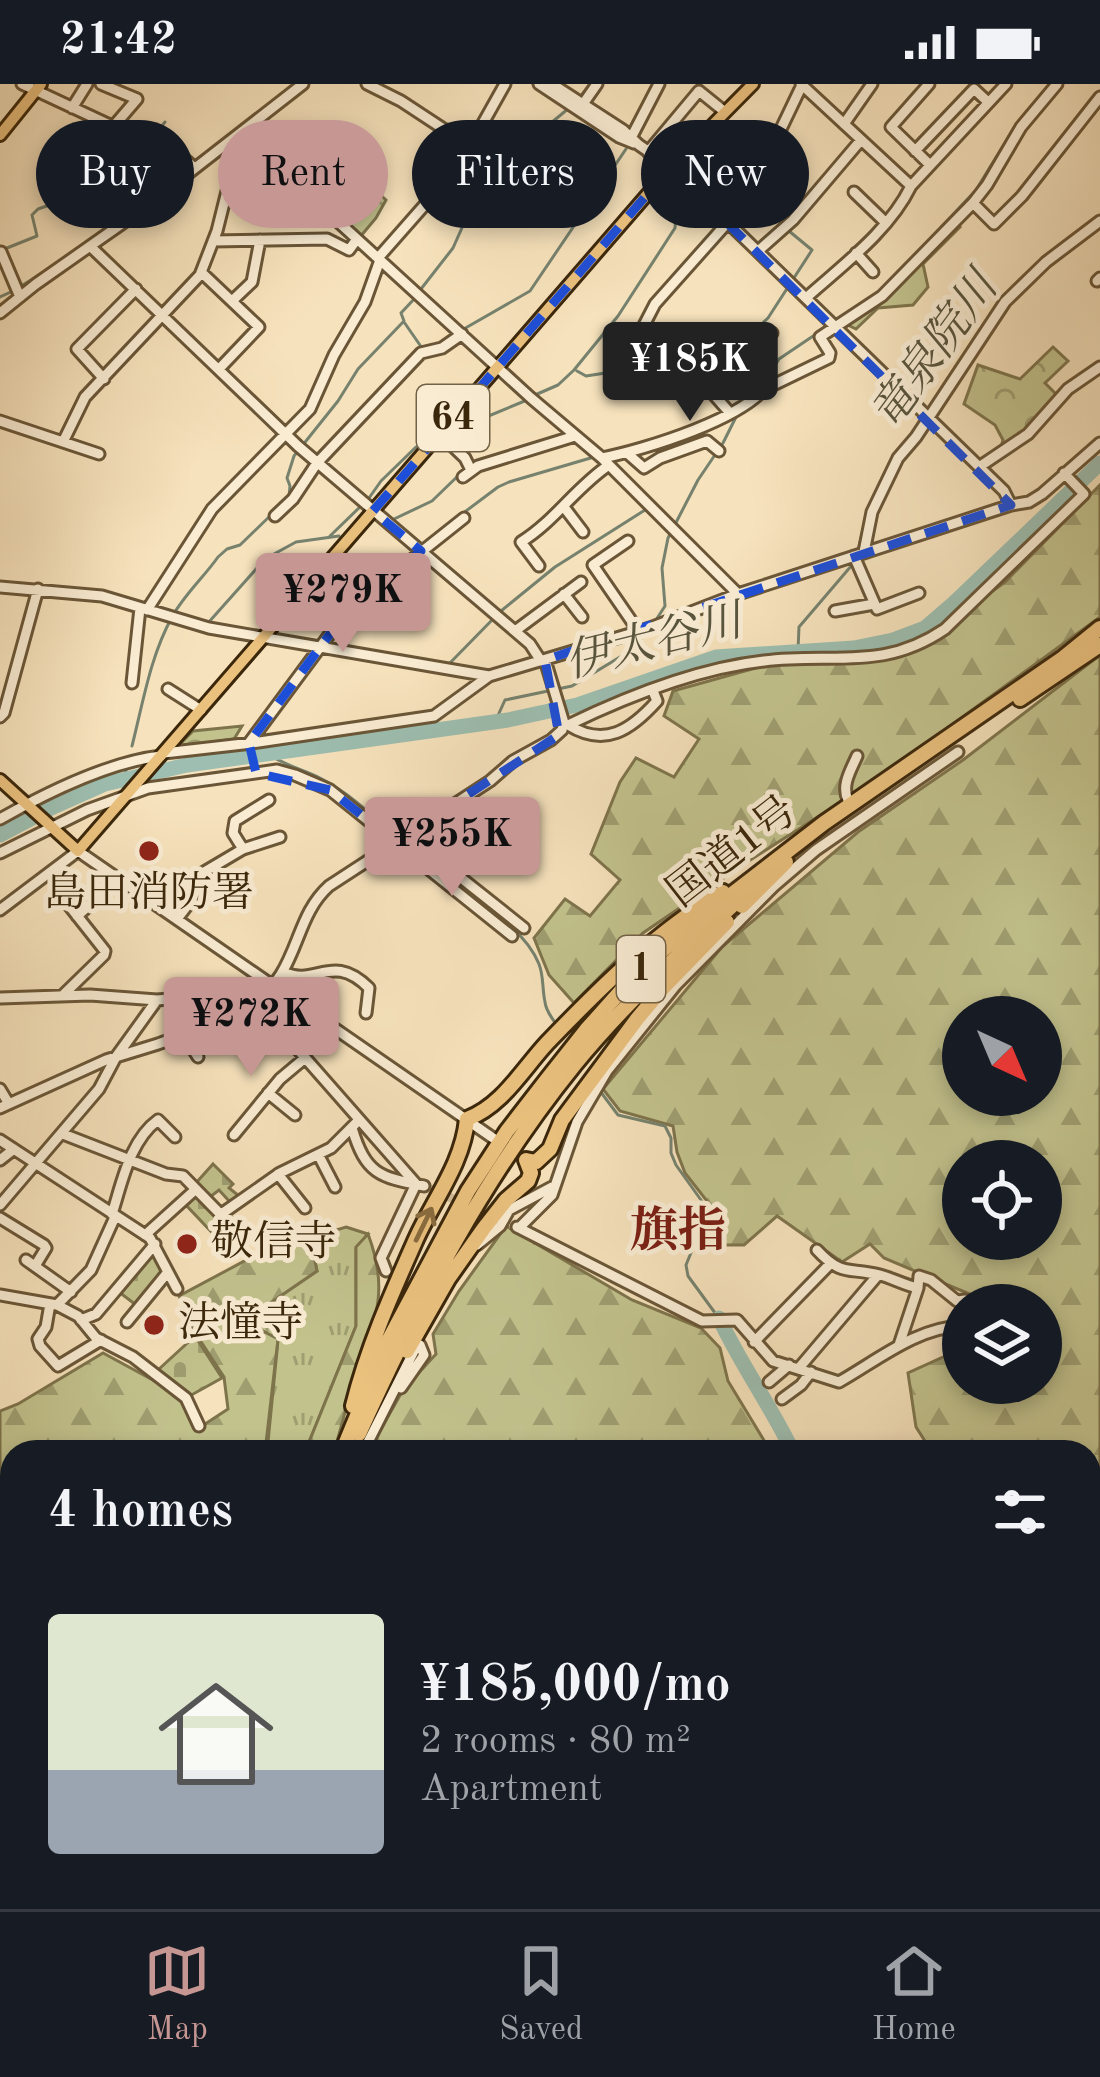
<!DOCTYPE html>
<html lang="en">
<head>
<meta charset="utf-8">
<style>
	body { margin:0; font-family:"Old Standard TT","Noto Serif JP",serif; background:#242831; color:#f1f3f6; height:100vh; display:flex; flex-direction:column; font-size:45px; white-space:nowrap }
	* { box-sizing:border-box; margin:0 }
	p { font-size:39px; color:#9ea1a6 }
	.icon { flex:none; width:66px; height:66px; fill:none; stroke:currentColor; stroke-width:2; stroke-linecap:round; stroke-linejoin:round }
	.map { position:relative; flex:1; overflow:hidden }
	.panel { position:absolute; left:0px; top:1356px; width:1101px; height:471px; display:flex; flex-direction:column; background:#171b24; border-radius:36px 36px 0 0; box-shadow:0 6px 18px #0003 }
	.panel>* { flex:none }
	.hud { position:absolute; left:36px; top:36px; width:1029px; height:108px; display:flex; gap:24px }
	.needle { width:78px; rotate:136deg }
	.buttons { position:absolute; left:942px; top:912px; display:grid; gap:24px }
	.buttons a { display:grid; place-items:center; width:120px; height:120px; border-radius:50%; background:#171b24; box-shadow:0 6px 18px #0003; font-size:60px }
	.price { position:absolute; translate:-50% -102px; padding:0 27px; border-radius:12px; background:#c59692; color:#111; font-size:39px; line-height:78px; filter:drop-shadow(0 3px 6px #0008) }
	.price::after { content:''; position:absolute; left:50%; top:72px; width:36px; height:27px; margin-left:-18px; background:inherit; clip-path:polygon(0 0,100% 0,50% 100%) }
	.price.on { background:#222; color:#fff }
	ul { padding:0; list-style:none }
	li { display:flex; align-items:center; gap:36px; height:300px; padding:0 48px }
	li span { display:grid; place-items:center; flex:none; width:336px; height:240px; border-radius:12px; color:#555 }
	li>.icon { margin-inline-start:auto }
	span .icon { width:144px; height:144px; fill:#fffc; stroke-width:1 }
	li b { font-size:51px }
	h2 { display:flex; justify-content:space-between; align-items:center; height:144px; padding:0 48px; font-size:51px }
	.chip { padding:0 42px; border-radius:54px; background:#171b24; box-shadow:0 6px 18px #0003; font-size:42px; line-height:108px }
	.chip.on { background:#c59692; color:#111 }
	.status { display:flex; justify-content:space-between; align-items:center; height:84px; padding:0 60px; background:#171b24; direction:ltr }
	.status svg { height:33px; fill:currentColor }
	.menu { display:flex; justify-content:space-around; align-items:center; height:168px; border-top:3px solid #363941; background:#171b24; font-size:33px; color:#9ea1a6 }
	.menu a { display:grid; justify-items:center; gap:6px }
	.menu .on { color:#c59692 }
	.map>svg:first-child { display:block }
</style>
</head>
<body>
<div class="status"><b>21:42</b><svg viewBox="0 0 49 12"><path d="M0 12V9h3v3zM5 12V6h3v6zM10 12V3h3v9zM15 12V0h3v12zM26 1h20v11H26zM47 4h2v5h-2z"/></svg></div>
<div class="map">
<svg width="1100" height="1825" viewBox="0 0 1100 1825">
	<defs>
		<pattern id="grass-tufts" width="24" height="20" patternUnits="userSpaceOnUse" patternTransform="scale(3)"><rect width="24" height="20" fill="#c2c28d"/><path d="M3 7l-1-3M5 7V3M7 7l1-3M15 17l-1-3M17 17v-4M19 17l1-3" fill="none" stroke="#9f9e71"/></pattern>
		<pattern id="forest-firs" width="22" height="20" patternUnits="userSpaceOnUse" patternTransform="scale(3)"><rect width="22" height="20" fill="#c2c28d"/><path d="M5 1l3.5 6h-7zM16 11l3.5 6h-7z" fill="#9f9e71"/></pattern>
		<pattern id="cemetery-stones" width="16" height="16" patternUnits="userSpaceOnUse" patternTransform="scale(3)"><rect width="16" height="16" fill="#c2c28d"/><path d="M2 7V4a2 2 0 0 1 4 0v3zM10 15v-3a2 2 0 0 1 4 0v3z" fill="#9f9e71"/></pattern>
		<pattern id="park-crowns" width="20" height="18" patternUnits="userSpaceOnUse" patternTransform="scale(3)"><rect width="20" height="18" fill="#c2c28d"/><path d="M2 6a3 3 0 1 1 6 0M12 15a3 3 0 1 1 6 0" fill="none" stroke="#9f9e71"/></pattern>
	</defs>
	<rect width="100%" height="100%" fill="#f6e2bc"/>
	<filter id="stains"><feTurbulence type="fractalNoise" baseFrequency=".00167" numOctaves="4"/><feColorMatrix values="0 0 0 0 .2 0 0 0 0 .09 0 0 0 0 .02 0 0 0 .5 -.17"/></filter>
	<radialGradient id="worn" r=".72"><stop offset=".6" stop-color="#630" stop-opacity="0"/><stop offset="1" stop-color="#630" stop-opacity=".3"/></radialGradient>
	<path fill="url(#grass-tufts)" stroke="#7e744c" stroke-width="3" d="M958,141L960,143L923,180L928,203L913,221L878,224L856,245L848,241L874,224Z
		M346,1143L368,1150L356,1164V1242L305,1368H267L278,1256L243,1237L317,1187L310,1154Z"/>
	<path fill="url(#forest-firs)" stroke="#7e744c" stroke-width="3" fill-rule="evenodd" d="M1100,401V533L877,695L744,780L643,849L574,919L549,891L534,854L565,815L590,832L620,796L591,770L620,698L636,674L674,693L699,655L664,632L673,607L777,578L855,575L923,557L1005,498Z
		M1100,571V1514L1089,1507V1368H932L916,1343L908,1289L963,1264V1299H1041V1221H1005L967,1209L884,1174L870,1160L842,1178L777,1132L744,1161H722L707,1117L685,1089L677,1068L673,1042L620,1027L603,1005L722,863L858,748L963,676ZM963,933H1041V1011H963ZM963,1077H1041V1155H963Z
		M506,1142L632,1216L701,1244L720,1264L728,1297L771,1368H368L403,1306L436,1270L433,1250L459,1207Z
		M368,1150C391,1211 373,1238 355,1295C347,1319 341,1344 334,1368H305L356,1242V1163Z
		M310,1154L317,1187L244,1237L278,1255L265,1368H12V1686L0,1685V1327L18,1320L103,1269L186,1314L199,1344L228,1325L224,1293L196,1250L179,1212L278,1159Z
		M1089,1627L1100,1630V1825H0V1725L12,1727V1815H1089Z"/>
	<path fill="url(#cemetery-stones)" stroke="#7e744c" stroke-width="3" d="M213,1080L233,1100L229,1104L239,1112L230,1118L219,1106L210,1113L196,1099Z
		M198,1109L230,1146L219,1156L185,1120Z
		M153,1168L164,1188L136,1221L119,1208Z
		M195,1252L222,1294L186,1314L158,1286Z"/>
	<path fill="url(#park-crowns)" stroke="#7e744c" stroke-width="3" d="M374,105L386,116L376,134L360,153L347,140Z
		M1053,263L1068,277L1045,299L1058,312L1044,330L999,370L1003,356L995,341L964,320L978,281L1020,295Z
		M242,642L234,655L177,663L193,647Z
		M182,1815H242L249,1825H178Z"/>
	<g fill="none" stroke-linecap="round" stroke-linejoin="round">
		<path stroke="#76826e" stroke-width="3" d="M580,13L590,0
			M258,29L294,0
			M151,56L165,38
			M164,103L227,53
			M2,166L37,152L32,131L38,125L67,115L74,120C104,106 123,87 145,63
			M1027,191L1043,174L1084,144
			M21,202L54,182
			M421,205L453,164L465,137L522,74L539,49L569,24
			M881,207L976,106L1014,44L1050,0
			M0,213L13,207
			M404,238L422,264
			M462,246L530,207L626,65
			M577,287L586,292L625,286L693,291L717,280L722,272L736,264L768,234L812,166L789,147
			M771,288L779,275L828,242
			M535,311L558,301L574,286L618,232L675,144L676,131L686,111
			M928,326L949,294
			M462,343L527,316
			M683,345L718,331
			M289,413L290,402L287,394L294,372L338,317L358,285L404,237L401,229L416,213
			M369,414L381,397L416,363
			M462,430L498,403L509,398L594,373
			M392,436L432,417L462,388
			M330,452L362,421
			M858,466L868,427
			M501,527L555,483L645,426
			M194,535L208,539L257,484L274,470L296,458L339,452
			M654,539L665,522L662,484L668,454L698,396L723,359L737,331
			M798,566L799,543L852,481
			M447,582L494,534
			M495,638L505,616L572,602L630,567L648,547
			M132,662C143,619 150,573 172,533C184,511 204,493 218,473L227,465L240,461L270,432
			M267,669C283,681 302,685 320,694C350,709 374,733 398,755
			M124,695L127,682
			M448,795C478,818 524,843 539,880C544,893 542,905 545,918C546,928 553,935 558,943
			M600,1007L618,1031L665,1042L671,1054V1069L676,1081L706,1123V1132L686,1181L688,1192L718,1233"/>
		<path stroke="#9dbeb0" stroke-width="15" d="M0,751L49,725L105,700L187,681L508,636L577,621L716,573L854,564L893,556L925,544L954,519L1100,379
			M719,1234C741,1281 771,1322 793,1368
			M1089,1519L1100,1525"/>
		<path stroke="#d1bd99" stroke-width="9" stroke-dasharray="9 4.5" stroke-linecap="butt" d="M424,1102L515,1142"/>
		<defs>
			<path id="minor" d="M22,0L187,77L194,84
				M101,0L137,15L113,43
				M367,0L401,17L471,63
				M539,0L619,53L634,59
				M552,0L623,46L639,61L671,83L1004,407L1011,421
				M801,0L911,102
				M929,0L891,43L930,81
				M583,20L597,0
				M72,24L87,0
				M844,40L872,0
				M241,49L531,314L602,374L738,510
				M631,54L659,0
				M915,67L974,5L988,18
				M648,68L699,7L725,28
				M854,108L884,137
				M973,119L994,140L1022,112L1100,13
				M709,120L780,47L802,1
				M213,157L327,155L349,166L357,155
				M91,163L298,362L530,560L541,577
				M758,167L793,136L861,56
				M1,168L20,213
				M856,169L873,188
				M378,174L459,82L505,0
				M201,188L259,243L219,285
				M1097,197L1100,194
				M807,213C844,180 889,147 911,102L1006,0
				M232,217L252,198L260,156
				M0,229L36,200L140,127L303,0
				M612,285L640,249L655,220L728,138
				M104,295L77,265L136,205
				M700,295L730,329
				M767,304L829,274L830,269L820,253L882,212L973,119L987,101L1021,43L1057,0
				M0,337L99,370
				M440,350L465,374L471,386
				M63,358L85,313L200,191L217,147L238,63L244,52
				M627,369L644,384L660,374L707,357L719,367
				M602,374C643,366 749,334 769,298L765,289L769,272L760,262L772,249
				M979,383L1028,350L1068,305L1100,283
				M463,393L478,382L575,352
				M564,423L583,448
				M275,432L293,415L317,379L421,269L442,264L462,250
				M628,457L593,481L639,548
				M864,468L872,428L898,374L916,353L1005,218L1046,178L1100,137
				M854,472L877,525L919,509
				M539,482L521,458C555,437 576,403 609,381
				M0,503L102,512L209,544L489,592L650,544L738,510L1011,421L1029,418L1042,410L1100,359
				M564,510L582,533
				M147,526L212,425L310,325L334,271L365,218L380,176
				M835,527L874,520
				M515,547L581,498
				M132,599L140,524
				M168,605L201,626
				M0,633L4,629L38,505
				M568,641C626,613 700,584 764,577C833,568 882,588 945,545L1084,410L1064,389
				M568,641C605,664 631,646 657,617L653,607
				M249,659L347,527L464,434
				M164,669L252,659L434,632L489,592
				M848,716C841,701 851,686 857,672
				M0,735C46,709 109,678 161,672
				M407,751L524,844
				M243,765L233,749L235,737L269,716
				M0,769L87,726L148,704L277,686L295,691L330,706L512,852
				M56,805L105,867L104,871L62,912
				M0,826L78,767L493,1054
				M77,832L119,795
				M177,835L190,818L199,791L243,765L280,753
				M284,888C315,904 332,867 369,904L366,929
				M0,914L90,911L157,916L206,912L246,914L286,952L416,1100L381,1174L386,1187
				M252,919C300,890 292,835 329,802L490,697L513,677L551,656L562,646L564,639L545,576
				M183,950L198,973
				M0,1005L9,1020
				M268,1009L295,1031
				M0,1024L106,976L158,960L257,923
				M352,1044C366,1091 380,1093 424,1102
				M63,1050L166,1090L183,1092L234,1144
				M234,1051L280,995L305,974
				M0,1056L150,1154L177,1205
				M319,1072L335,1103
				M0,1076L14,1065
				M278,1090L305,1124
				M0,1121L99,1005L116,973L157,916
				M112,1130C122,1099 130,1056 158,1036L175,1053
				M220,1131L280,1089L331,1064L359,1036
				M0,1134L44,1161L46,1164L35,1182
				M517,1143L702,1237L737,1236L773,1277L839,1298C878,1276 917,1243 963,1242
				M519,1144L552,1111L577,1038L607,987L676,901L774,802L816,766L958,668
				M145,1151L196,1105
				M477,1161L500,1142L509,1126L552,1103
				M817,1166C842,1193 848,1183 880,1191C892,1194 904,1201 918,1204L919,1192L931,1196L957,1217L965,1216
				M26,1176L71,1208
				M0,1211L57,1221L91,1186L115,1133
				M50,1220L46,1243L38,1255L40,1262L58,1282L101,1256
				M57,1221L78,1232L96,1254L133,1273L186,1314L199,1342
				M81,1236L96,1230L155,1160
				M127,1238L168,1188
				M754,1258L830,1180
				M899,1261L918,1204
				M799,1284L878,1191
				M769,1298L789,1281
				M398,1302L401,1304L424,1271L420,1261
				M782,1315L801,1301L811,1288
				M363,1368L416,1263
				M0,1699H12
				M259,1815L266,1825"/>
			<path id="major" d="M0,51L41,0
				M0,696L78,767L671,83L753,0"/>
			<path id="highway" d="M1020,615L1100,561
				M742,822L786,778
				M407,1267L448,1195L484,1144L506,1116L528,1097L531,1089L526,1076L536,1078L550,1065L562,1036L637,935L663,904L727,838
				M353,1322C367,1265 392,1209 416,1155C434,1115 463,1079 467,1035C502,1022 522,986 547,959C601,903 656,848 723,808
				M359,1350C418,1219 484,1092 575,980C625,919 684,865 743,812
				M342,1368L387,1259L468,1107L507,1047L548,994L586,946L637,889L688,844L824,739L1063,574L1100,544
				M159,1825L163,1815"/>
		</defs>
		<use href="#minor" stroke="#6a5637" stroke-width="15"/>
		<use href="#major" stroke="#3b270b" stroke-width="16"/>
		<use href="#highway" stroke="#3b270b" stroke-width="20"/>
		<use href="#minor" stroke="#f9ecd3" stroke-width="9"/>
		<use href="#major" stroke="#ebc17e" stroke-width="10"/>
		<use href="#highway" stroke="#ebc17e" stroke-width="14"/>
	</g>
	<defs><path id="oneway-shaft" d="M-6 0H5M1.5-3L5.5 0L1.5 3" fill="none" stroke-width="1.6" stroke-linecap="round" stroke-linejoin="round" transform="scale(3)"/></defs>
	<use stroke="#8a6c3f" href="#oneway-shaft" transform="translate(424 1140) rotate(-64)"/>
	<path fill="none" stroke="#1d4ed8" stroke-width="9" stroke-dasharray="24 15" stroke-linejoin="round" d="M671,83L1011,421L545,576L559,651L395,758L330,706L256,689L249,659L347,527L421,467L373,427Z"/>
	<g fill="#8f2418" stroke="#f9ecd3" stroke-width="4.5">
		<circle cx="149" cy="767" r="12"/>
		<circle cx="187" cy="1160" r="12"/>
		<circle cx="154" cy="1241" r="12"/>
	</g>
	<g text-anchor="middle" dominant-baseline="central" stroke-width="10" stroke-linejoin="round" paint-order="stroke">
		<g fill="#f9ecd3" stroke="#746247" stroke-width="3">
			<rect x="417" y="301" width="72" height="66" rx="9"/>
			<rect x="617" y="852" width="48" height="66" rx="9"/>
		</g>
		<g font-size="39" font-weight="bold" fill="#3b270b">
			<text x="453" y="334">64</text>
			<text x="641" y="885">1</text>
		</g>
		<g font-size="42" fill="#3b270b" stroke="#f9ecd3">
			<text transform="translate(733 769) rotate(-38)">国道1号</text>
		</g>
		<g font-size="42" fill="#3b270b" stroke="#f9ecd3" text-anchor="start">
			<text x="149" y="811" text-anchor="middle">島田消防署</text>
			<text x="211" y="1160">敬信寺</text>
			<text x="178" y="1241">法憧寺</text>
		</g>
		<g font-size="45" font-style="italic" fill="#58543d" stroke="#f9ecd3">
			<text transform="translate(936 268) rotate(-54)">竜泉院川</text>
			<text transform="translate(654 560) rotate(-14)">伊太谷川</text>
		</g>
		<g font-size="48" font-weight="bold" fill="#7a1f14" stroke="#f9ecd3">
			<text x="678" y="1149">旗指</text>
		</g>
	</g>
	<rect width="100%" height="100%" filter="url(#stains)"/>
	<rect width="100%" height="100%" fill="url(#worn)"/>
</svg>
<div class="buttons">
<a><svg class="needle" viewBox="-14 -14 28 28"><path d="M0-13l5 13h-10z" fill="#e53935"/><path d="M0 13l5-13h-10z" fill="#9ea1a6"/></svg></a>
<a><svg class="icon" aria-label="locate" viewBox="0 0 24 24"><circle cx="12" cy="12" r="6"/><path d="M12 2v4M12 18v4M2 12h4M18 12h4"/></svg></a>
<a><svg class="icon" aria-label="layers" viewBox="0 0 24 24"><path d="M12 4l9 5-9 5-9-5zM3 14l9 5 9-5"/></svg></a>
</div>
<b class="price on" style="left:690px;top:340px">¥185K</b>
<b class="price" style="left:343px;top:571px">¥279K</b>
<b class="price" style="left:452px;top:815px">¥255K</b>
<b class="price" style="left:251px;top:995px">¥272K</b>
<div class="hud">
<a class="chip">Buy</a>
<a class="chip on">Rent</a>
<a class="chip">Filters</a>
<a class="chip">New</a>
</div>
<section class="panel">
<h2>4 homes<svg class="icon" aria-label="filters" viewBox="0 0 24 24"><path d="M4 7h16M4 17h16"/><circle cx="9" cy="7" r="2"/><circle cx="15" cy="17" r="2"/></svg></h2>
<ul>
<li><span style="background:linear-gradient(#dfe7d0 65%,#9aa5b1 0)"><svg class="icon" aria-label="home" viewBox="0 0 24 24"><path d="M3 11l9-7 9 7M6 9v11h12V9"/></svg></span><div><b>¥185,000/mo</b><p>2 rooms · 80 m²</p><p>Apartment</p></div></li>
</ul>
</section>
</div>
<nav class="menu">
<a class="on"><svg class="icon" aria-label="map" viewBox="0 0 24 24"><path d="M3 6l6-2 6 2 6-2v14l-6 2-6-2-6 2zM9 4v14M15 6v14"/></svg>Map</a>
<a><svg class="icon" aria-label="saved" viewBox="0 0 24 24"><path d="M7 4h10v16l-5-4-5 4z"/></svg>Saved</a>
<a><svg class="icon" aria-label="home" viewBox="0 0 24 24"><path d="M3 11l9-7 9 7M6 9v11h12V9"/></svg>Home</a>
</nav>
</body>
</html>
